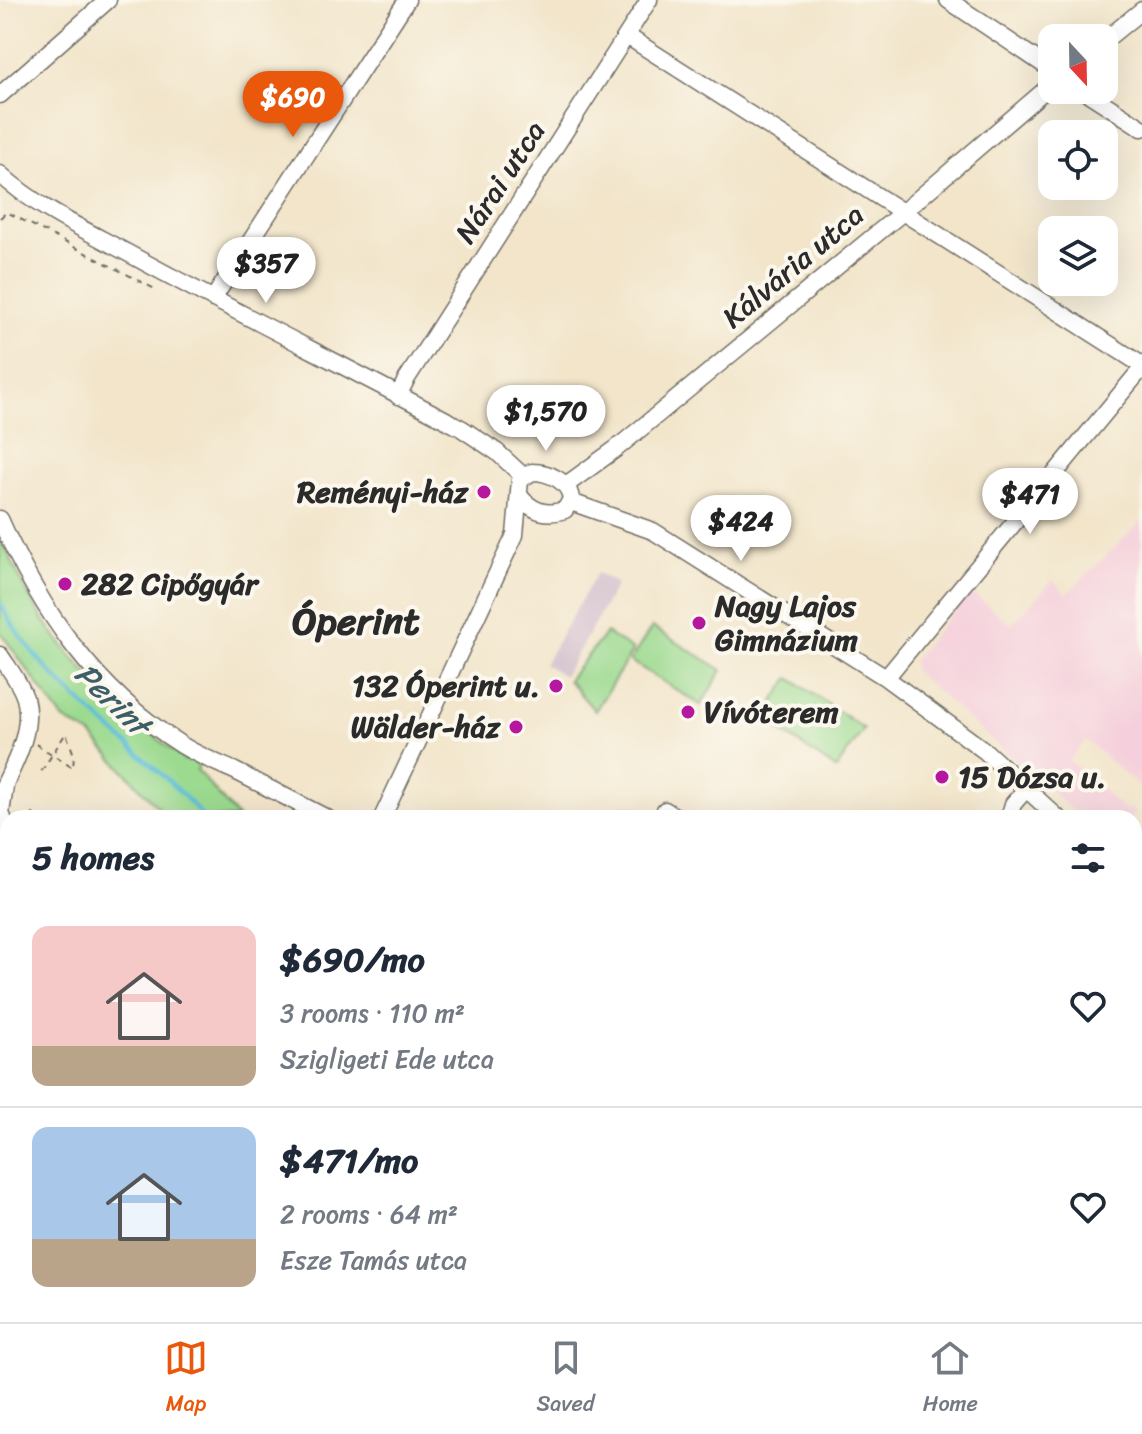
<!DOCTYPE html>
<html lang="en">
<head>
<meta charset="utf-8">
<style>
	body { margin:0; font-family:Sriracha,sans-serif; background:#f6f6f7; color:#1f2937; height:100vh; display:flex; flex-direction:column; font-size:30px; white-space:nowrap }
	* { box-sizing:border-box; margin:0 }
	p { font-size:26px; color:#747a83 }
	.icon { flex:none; width:44px; height:44px; fill:none; stroke:currentColor; stroke-width:2; stroke-linecap:round; stroke-linejoin:round }
	.map { position:relative; flex:1; overflow:hidden }
	.panel { position:absolute; left:0px; top:810px; width:1142px; height:512px; display:flex; flex-direction:column; background:#fff; border-radius:24px 24px 0 0; box-shadow:0 8px 32px #0002 }
	.panel>* { flex:none }
	.needle { width:52px; rotate:158deg }
	.controls { position:absolute; left:1038px; top:24px; display:grid; gap:16px }
	.controls a { display:grid; place-items:center; width:80px; height:80px; border-radius:16px; background:#fff; box-shadow:0 8px 32px #0002; font-size:40px }
	.price { position:absolute; translate:-50% -68px; padding:0 18px; border-radius:28px; background:#fff; color:#222; font-size:26px; line-height:52px; filter:drop-shadow(0 2px 4px #0008) }
	.price::after { content:''; position:absolute; left:50%; top:48px; width:24px; height:18px; margin-left:-12px; background:inherit; clip-path:polygon(0 0,100% 0,50% 100%) }
	.price.selected { background:#ea580c; color:#fff }
	ul { padding:0; list-style:none }
	li { display:flex; align-items:center; gap:24px; height:200px; padding:0 32px }
	li+li { border-top:2px solid #e0e1e3 }
	li span { display:grid; place-items:center; flex:none; width:224px; height:160px; border-radius:16px; color:#555 }
	li>.icon { margin-inline-start:auto }
	span .icon { width:96px; height:96px; fill:#fffc; stroke-width:1 }
	li b { font-size:34px }
	h2 { display:flex; justify-content:space-between; align-items:center; height:96px; padding:0 32px; font-size:34px }
	.menu { display:flex; justify-content:space-around; align-items:center; height:112px; border-top:2px solid #e0e1e3; background:#fff; font-size:22px; color:#747a83 }
	.menu a { display:grid; justify-items:center; gap:4px }
	.menu .selected { color:#ea580c }
	.map>svg:first-child { display:block }
</style>
</head>
<body>
<div class="map">
<svg width="1142" height="1322" viewBox="0 0 1142 1322">
	<rect width="100%" height="100%" fill="#fbf7ec"/>
	<filter id="ink" filterUnits="userSpaceOnUse"><feTurbulence type="fractalNoise" baseFrequency=".0125" numOctaves="2"/><feDisplacementMap in="SourceGraphic" scale="16" xChannelSelector="R" yChannelSelector="G"/><feConvolveMatrix kernelMatrix="1 2 1 2 8 2 1 2 1" color-interpolation-filters="sRGB"/></filter>
	<filter id="wash" filterUnits="userSpaceOnUse"><feTurbulence type="fractalNoise" baseFrequency=".006" numOctaves="4" result="noise"/><feDisplacementMap in="SourceGraphic" scale="32" xChannelSelector="R" yChannelSelector="G"/><feGaussianBlur stdDeviation="1.8" result="paint"/><feColorMatrix in="noise" values="0 0 0 0 0 0 0 0 0 0 0 0 0 0 0 0 0 1.4 0 .05"/><feComposite in="paint" operator="in"/></filter>
	<g filter="url(#wash)">
		<rect width="100%" height="100%" fill="#f2e5ca"/>
		<path fill="#f5cfdb" d="M1142,521V789L1086,740L1069,760L1125,810L1129,807L1136,813L1132,818H1081L915,672L912,662L970,591L1011,625L1053,580L1067,594Z"/>
		<path fill="#d1bdcc" d="M597,573L617,584L564,676L544,664Z"/>
		<path fill="#9cda90" stroke="#64825e" stroke-width="2" d="M0,535C13,565 27,595 45,622C83,676 134,720 185,761L189,758L199,765L197,770L238,818H168L91,735L63,719L0,632Z
			M652,627L722,670L701,705L630,661Z
			M606,633L633,650L595,711L568,680Z
			M790,678L864,729L836,769L762,718Z
			M628,807L654,813L662,818H569Z
			M8,879V1029L0,1023V881Z
			M1134,959L1142,961V1037L1134,1031Z
			M1142,1255V1318L1134,1304V1260Z"/>
		<g fill="none" stroke-linecap="round" stroke-linejoin="round">
			<path stroke="#5cbcda" stroke-width="4" d="M0,603C44,689 142,745 204,818
				M1134,984L1142,986"/>
		</g>
	</g>
	<g filter="url(#ink)">
		<g fill="none" stroke-linecap="round" stroke-linejoin="round">
			<defs>
				<path id="minor" d="M948,0L1052,70
					M627,36L1142,365
					M1104,41L1142,10
					M1083,90L1142,128
					M0,95L108,0
					M0,174C39,210 90,232 135,257C243,316 353,370 461,428L497,452L523,476
					M213,299L407,0
					M398,396L406,380L649,0
					M566,485L617,448L903,212L1052,84
					M571,502L653,531L886,678L985,751L1058,818
					M0,519C40,610 95,690 180,744C197,755 217,763 235,771C266,787 296,802 327,818
					M0,655C9,669 20,682 25,698C34,730 13,767 0,794
					M886,678L1142,368
					M5,786L1,813L8,831
					M665,810L678,818
					M382,818L515,535L520,480L532,472C549,472 569,481 571,499L565,510C546,516 531,511 519,495
					M1009,818L1013,804L1026,789
					M0,857L8,856
					M1134,888L1142,895
					M0,1089L8,1080
					M0,1102L8,1108
					M0,1181L8,1171
					M0,1274L1,1275
					M48,1314L53,1322
					M489,1314L493,1322
					M767,1314L773,1322
					M268,1322L271,1314"/>
			</defs>
			<use href="#minor" stroke="#716c63" stroke-width="19"/>
			<path stroke="#716c63" stroke-width="2" stroke-dasharray="6 6" stroke-linecap="butt" d="M0,218L7,212L155,289
				M36,744L73,768L74,755L66,733L41,772
				M30,818L35,812
				M280,818L283,814
				M1134,911L1135,910
				M1134,955L1142,958
				M1134,1034L1142,1039
				M1134,1104L1142,1109
				M1134,1117L1142,1112
				M1134,1138L1142,1133
				M1134,1165L1142,1179
				M1134,1313L1140,1322
				M826,1314V1322
				M947,1314L952,1322
				M1048,1314L1053,1322
				M1,1322L9,1314
				M799,1322L812,1314"/>
			<use href="#minor" stroke="#fff" stroke-width="16"/>
		</g>
	</g>
	<g fill="#b5179e" stroke="#fbf7ec" stroke-width="3">
		<circle cx="484" cy="492" r="8"/>
		<circle cx="65" cy="584" r="8"/>
		<circle cx="699" cy="623" r="8"/>
		<circle cx="556" cy="686" r="8"/>
		<circle cx="688" cy="712" r="8"/>
		<circle cx="516" cy="727" r="8"/>
		<circle cx="942" cy="777" r="8"/>
	</g>
	<g text-anchor="middle" dominant-baseline="central" stroke-width="8" stroke-linejoin="round" paint-order="stroke">
		<g font-size="30" fill="#2b2b2b" stroke="#fbf7ec">
			<text transform="translate(500 182) rotate(-57)">Nárai utca</text>
			<text transform="translate(793 266) rotate(-40)">Kálvária utca</text>
		</g>
		<g font-size="30" font-weight="bold" fill="#2b2b2b" stroke="#fbf7ec" text-anchor="start">
			<text x="468" y="492" text-anchor="end">Reményi-ház</text>
			<text x="81" y="584">282 Cipőgyár</text>
			<text x="715" y="606">Nagy Lajos<tspan x="715" dy="34">Gimnázium</tspan></text>
			<text x="540" y="686" text-anchor="end">132 Óperint u.</text>
			<text x="704" y="712">Vívóterem</text>
			<text x="500" y="727" text-anchor="end">Wälder-ház</text>
			<text x="958" y="777">15 Dózsa u.</text>
		</g>
		<g font-size="32" font-style="italic" fill="#3c5e68" stroke="#fbf7ec">
			<text transform="translate(112 699) rotate(44)">Perint</text>
		</g>
		<g font-size="38" font-weight="bold" fill="#2b2b2b" stroke="#fbf7ec">
			<text x="356" y="621">Óperint</text>
		</g>
	</g>
</svg>
<div class="controls">
<a><svg class="needle" viewBox="-14 -14 28 28"><path d="M0-13l5 13h-10z" fill="#e53935"/><path d="M0 13l5-13h-10z" fill="#747a83"/></svg></a>
<a><svg class="icon" aria-label="locate" viewBox="0 0 24 24"><circle cx="12" cy="12" r="6"/><path d="M12 2v4M12 18v4M2 12h4M18 12h4"/></svg></a>
<a><svg class="icon" aria-label="layers" viewBox="0 0 24 24"><path d="M12 4l9 5-9 5-9-5zM3 14l9 5 9-5"/></svg></a>
</div>
<b class="price selected" style="left:293px;top:139px">$690</b>
<b class="price" style="left:266px;top:305px">$357</b>
<b class="price" style="left:546px;top:453px">$1,570</b>
<b class="price" style="left:1030px;top:536px">$471</b>
<b class="price" style="left:741px;top:563px">$424</b>
<section class="panel">
<h2>5 homes<svg class="icon" aria-label="filters" viewBox="0 0 24 24"><path d="M4 7h16M4 17h16"/><circle cx="9" cy="7" r="2"/><circle cx="15" cy="17" r="2"/></svg></h2>
<ul>
<li><span style="background:linear-gradient(#f6c9c9 75%,#b9a48a 0)"><svg class="icon" aria-label="home" viewBox="0 0 24 24"><path d="M3 11l9-7 9 7M6 9v11h12V9"/></svg></span><div><b>$690/mo</b><p>3 rooms · 110 m²</p><p>Szigligeti Ede utca</p></div><svg class="icon" aria-label="heart" viewBox="0 0 24 24"><path d="M12 20l-8-8c-3-5 5-10 8-4 3-6 11-1 8 4z"/></svg></li>
<li><span style="background:linear-gradient(#a9c7e8 70%,#b9a48a 0)"><svg class="icon" aria-label="home" viewBox="0 0 24 24"><path d="M3 11l9-7 9 7M6 9v11h12V9"/></svg></span><div><b>$471/mo</b><p>2 rooms · 64 m²</p><p>Esze Tamás utca</p></div><svg class="icon" aria-label="heart" viewBox="0 0 24 24"><path d="M12 20l-8-8c-3-5 5-10 8-4 3-6 11-1 8 4z"/></svg></li>
</ul>
</section>
</div>
<nav class="menu">
<a class="selected"><svg class="icon" aria-label="map" viewBox="0 0 24 24"><path d="M3 6l6-2 6 2 6-2v14l-6 2-6-2-6 2zM9 4v14M15 6v14"/></svg>Map</a>
<a><svg class="icon" aria-label="saved" viewBox="0 0 24 24"><path d="M7 4h10v16l-5-4-5 4z"/></svg>Saved</a>
<a><svg class="icon" aria-label="home" viewBox="0 0 24 24"><path d="M3 11l9-7 9 7M6 9v11h12V9"/></svg>Home</a>
</nav>
</body>
</html>
